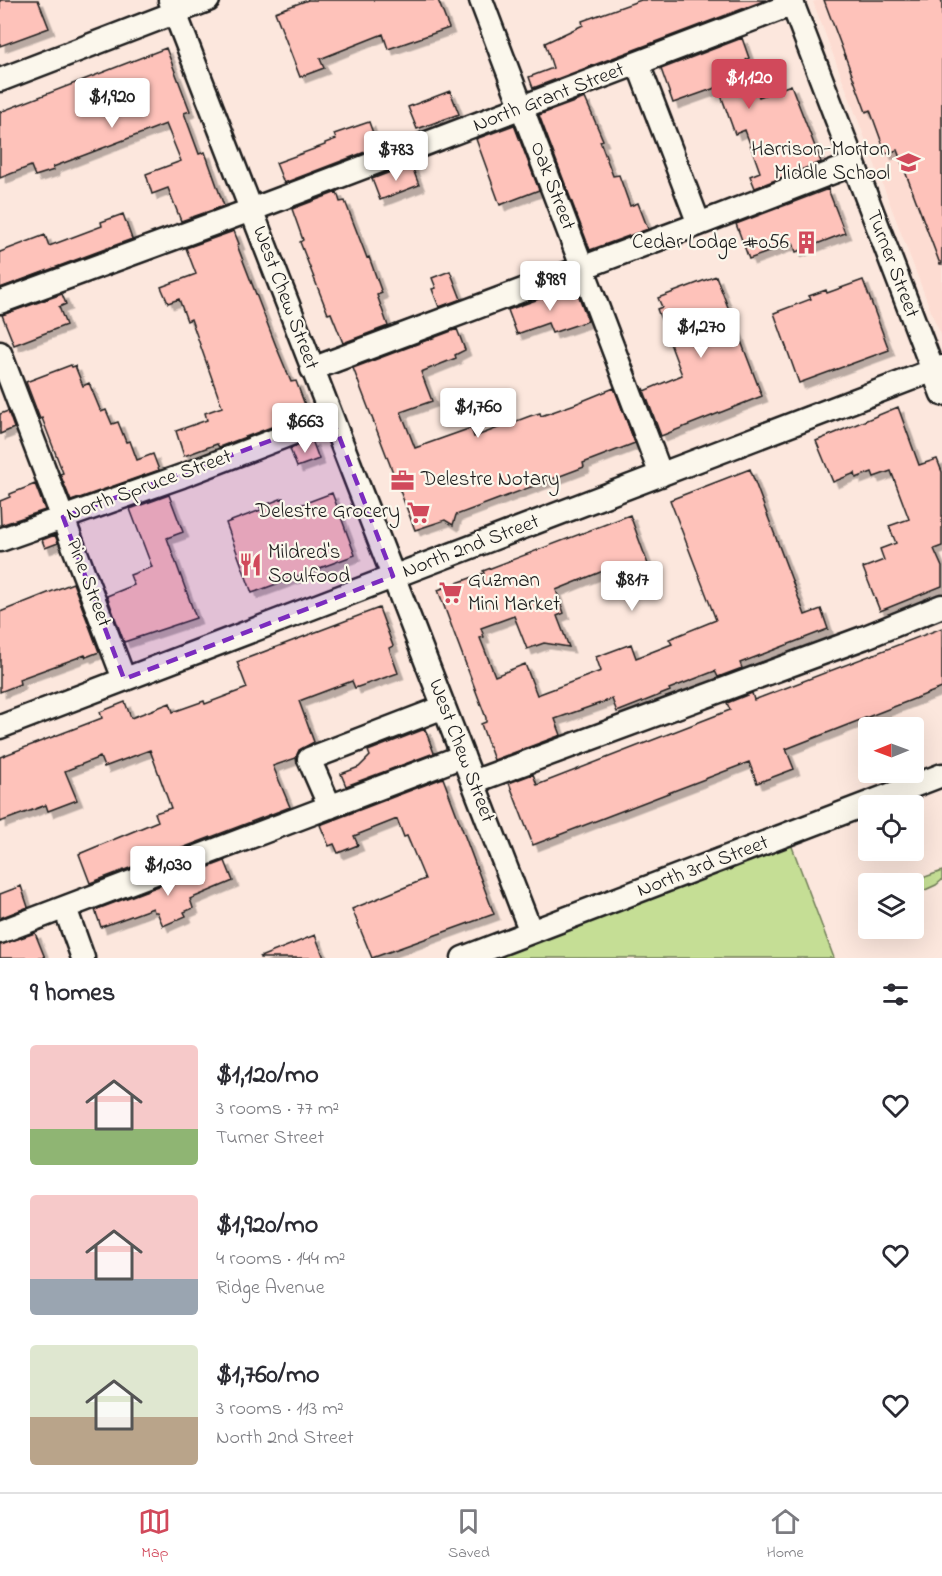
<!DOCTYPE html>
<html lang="en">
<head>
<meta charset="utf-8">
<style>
	body { margin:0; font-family:"Indie Flower",sans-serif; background:#f7f7f7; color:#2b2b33; height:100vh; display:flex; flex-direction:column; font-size:22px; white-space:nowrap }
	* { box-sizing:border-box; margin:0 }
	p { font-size:20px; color:#7c7c81 }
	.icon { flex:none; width:33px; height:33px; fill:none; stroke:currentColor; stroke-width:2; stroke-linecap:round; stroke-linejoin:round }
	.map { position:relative; height:958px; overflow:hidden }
	.side { display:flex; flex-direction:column; background:#fff; flex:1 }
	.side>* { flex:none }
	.needle { width:39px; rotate:269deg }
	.tools { position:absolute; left:858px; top:717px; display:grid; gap:12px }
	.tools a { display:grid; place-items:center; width:66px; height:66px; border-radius:6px; background:#fff; box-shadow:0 6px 24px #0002; font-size:30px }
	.price { position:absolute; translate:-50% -51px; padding:0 14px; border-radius:6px; background:#fff; color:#222; font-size:20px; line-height:39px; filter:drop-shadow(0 2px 3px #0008) }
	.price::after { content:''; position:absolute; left:50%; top:36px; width:18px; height:14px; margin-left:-9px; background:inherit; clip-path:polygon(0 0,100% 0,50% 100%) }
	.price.current { background:#d1495b; color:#fff }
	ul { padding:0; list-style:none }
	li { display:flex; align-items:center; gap:18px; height:150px; padding:0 30px }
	li span { display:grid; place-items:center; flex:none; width:168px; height:120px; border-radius:6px; color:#555 }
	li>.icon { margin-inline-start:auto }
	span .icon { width:72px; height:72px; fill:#fffc; stroke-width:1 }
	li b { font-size:26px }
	h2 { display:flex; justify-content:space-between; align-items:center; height:72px; padding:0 30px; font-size:26px }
	.tabs { display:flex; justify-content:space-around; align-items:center; height:84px; border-top:2px solid #e1e1e2; background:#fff; font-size:16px; color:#7c7c81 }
	.tabs a { display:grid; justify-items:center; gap:3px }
	.tabs .current { color:#d1495b }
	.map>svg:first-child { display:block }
</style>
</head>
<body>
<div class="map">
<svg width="942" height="958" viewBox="0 0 942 958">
	<defs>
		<filter id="shadow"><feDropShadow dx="5.5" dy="5.5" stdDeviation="0" flood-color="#0004"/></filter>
	</defs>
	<rect width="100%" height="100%" fill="#fce7dd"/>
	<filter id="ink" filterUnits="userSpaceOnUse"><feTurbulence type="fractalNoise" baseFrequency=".0167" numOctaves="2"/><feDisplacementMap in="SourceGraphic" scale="12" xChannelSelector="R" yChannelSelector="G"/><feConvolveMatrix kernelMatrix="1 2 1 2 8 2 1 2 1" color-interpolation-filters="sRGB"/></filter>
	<g filter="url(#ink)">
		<path fill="#fddcd2" d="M818,0H942V336L935,322L813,2Z"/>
		<path fill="#c5de95" stroke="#707d58" stroke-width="1.5" d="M791,844L834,958H496Z
			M942,871V880L936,885L914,895V884L908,883Z"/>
		<path fill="#fec2ba" stroke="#1c1c1c" stroke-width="1.5" filter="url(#shadow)" d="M0,0H38L49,28L0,46Z
			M308,0H438L449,28L388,49L383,34L320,59L324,68L300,77L275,12Z
			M641,0H766L533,88L529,77L553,68L545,43L583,25L582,21Z
			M824,0H942V264H940L897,150L886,154L870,110L866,112Z
			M742,38L749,58L746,60L759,97L791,85L821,162L755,188L750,176L760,172L745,130L735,134L718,87L673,103L661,69Z
			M166,48L190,111L184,113L199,154L205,152L224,206L181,221L168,188L152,194L146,174L181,161L166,124L53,167L54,170L35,176L31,166L0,178V112Z
			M450,91L459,114L417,129L408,107Z
			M585,98L603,140L600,141L613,176L619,175L630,206L638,203L648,229L590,250L539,115Z
			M369,122L378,147L284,183L276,163L325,145V143L336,139L334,134Z
			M514,125L539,190L500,205L476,139Z
			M411,164L419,185L380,200L372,179Z
			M828,189L845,233L796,252L793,243L749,259L736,224Z
			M337,192L340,202L345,201L367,258L369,257L382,293L377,295L388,326L343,343L331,313L328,314L300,242L303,240L292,209Z
			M123,214L132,239L0,288V252L45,235L49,246L102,226L101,222Z
			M234,231L239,244L237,245L276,346L291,382L296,381L308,413L219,447L217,444L184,456L176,431L207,420L205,413L222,407L191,319L187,321L179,299L168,303L161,287L196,274L186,248Z
			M450,271L461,299L439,307L432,289L436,288L432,278Z
			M716,276L762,396L661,436L643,388L644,391L682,375L657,309L662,307L658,298Z
			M863,280L889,350L799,383L774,313L811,299L809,296L826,290L827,293Z
			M575,286L588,321L552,333L548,323L517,334L508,310Z
			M62,294L66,304L59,307L66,325L14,345L2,315Z
			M457,329L465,350L455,355L456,358L421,372L432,401L401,412L415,448L471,428L474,437L530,416L540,413L541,416L575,404L614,388L635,443L583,463L584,467L456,515L453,525L445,520L415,530L353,368Z
			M71,365L72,367L75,366L83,386L89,383L101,412L106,410L112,424L118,422L126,442L130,441L137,460L153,454L159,470L71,501L60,474L63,473L42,418L40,419L26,382Z
			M898,407L919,465L937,459L942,472V546L934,549L942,567V586L880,611L863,568L884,560L880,549L896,543L889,526L909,519L891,471L874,477L872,472L856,478L855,473L833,482L816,441Z
			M8,411L14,428L0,434V414Z
			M312,440L319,459L297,467L290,449Z
			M750,469L805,615L821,609L828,629L740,663L742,668L718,677L715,671L669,689L670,691L617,712L612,699L555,719L561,735L494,760L481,724L486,722V718L438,590L484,573L483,571L630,515L653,578L634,586L629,573L617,578L613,567L556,590L564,613L557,616L569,647L544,643L527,649L514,616L481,628L484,637L480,638L495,676L525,664L537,695L601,671L596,657L631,644L636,658L672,644L669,639L716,620L670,500Z
			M35,484L45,510L1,525L0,501L10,497V494Z
			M332,493L355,555L252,593L226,523L261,510L260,507L283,498L287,510Z
			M169,495L183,532L167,538L196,618L124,642L107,596L134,585L130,575L152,567L130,509Z
			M55,535L58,543L45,548L42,540Z
			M73,583L99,652L86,657L85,655L19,679L20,684L0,692V612Z
			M379,608L393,646L389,648L398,673L355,688L352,681L299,701L314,742L299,750L296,758L273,766L290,807L90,883L79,854L158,821L155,813L171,808L150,750L104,767L100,757L65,771L77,800L48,811L46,805L0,822V757L102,718L100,712L125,702L131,718L170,703L173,712L204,701L205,704L247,688L237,662Z
			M942,628V688L786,749L794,769L757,783L749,762L533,845L509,783L533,774L537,785L730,710L727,703L752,693L754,700Z
			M425,729L434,753L346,786L341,774L359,767L370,756L368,751Z
			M443,778L494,914L372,958L352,909L425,879L407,836L404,837L397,819L354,836L358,845L338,853L334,844L329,846L320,825Z
			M225,861L233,881L190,899L193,908L184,912L186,916L163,926L157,912H154L153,908L101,927L95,910Z
			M21,886L28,907L0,918V894Z
			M35,933L45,958H0V945Z
			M315,935L324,958H260V957Z"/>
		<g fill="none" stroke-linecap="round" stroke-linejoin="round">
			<defs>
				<path id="minor" d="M170,0L531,932
					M481,0L661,475
					M791,0L942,394
					M638,64L699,224
					M0,80L208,0
					M0,302L251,210L793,4
					M0,353L124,679
					M312,369L699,224L854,164
					M0,540L182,476L332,418
					M0,727L942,367
					M473,782L863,638L942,606
					M330,807L309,759L444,707
					M65,908L83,958
					M0,932L463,756
					M463,958L942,775"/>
			</defs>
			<use href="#minor" stroke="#1c1c1c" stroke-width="27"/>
			<use href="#minor" stroke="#fbf7ec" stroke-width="22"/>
		</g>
	</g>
	<path fill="#7b2cbf" fill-opacity="0.2" stroke="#7b2cbf" stroke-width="4.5" stroke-dasharray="12 8" stroke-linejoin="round" d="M332,418L393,576L124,679L63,517Z"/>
	<defs>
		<symbol id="school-bare" viewBox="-9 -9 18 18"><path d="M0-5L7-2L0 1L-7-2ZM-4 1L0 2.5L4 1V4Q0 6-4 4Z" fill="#d1495b" stroke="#fbf7ec" stroke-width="2.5" paint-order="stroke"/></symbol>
		<symbol id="building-bare" viewBox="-9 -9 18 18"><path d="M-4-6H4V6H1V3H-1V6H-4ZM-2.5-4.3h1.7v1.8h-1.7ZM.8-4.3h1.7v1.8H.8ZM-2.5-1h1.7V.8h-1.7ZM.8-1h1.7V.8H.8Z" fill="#d1495b" stroke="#fbf7ec" stroke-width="2.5" paint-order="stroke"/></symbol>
		<symbol id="office-bare" viewBox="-9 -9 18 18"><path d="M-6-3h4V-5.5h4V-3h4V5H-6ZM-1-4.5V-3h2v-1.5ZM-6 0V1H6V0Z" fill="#d1495b" stroke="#fbf7ec" stroke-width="2.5" paint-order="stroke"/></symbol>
		<symbol id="supermarket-bare" viewBox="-9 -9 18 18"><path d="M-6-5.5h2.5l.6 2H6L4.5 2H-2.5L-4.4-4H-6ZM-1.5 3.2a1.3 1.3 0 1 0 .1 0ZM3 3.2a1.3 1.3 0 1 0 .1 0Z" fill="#d1495b" stroke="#fbf7ec" stroke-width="2.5" paint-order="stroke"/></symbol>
		<symbol id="restaurant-bare" viewBox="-9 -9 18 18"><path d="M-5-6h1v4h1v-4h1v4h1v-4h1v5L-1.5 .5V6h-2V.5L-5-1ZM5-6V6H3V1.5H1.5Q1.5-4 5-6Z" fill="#d1495b" stroke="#fbf7ec" stroke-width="2.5" paint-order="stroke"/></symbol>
	</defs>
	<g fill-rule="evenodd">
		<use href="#school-bare" x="892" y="146" width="33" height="33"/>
		<use href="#building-bare" x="790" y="226" width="33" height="33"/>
		<use href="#office-bare" x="386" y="464" width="33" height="33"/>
		<use href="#supermarket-bare" x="402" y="496" width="33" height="33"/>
		<use href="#restaurant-bare" x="234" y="548" width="33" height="33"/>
		<use href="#supermarket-bare" x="434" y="576" width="33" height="33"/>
	</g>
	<g text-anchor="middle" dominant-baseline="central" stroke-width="4.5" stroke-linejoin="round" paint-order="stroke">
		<g font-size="21" fill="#1c1c1c" stroke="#fbf7ec">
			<text transform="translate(549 98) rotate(-21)">North Grant Street</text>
			<text transform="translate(552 186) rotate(69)">Oak Street</text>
			<text transform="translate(892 264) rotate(69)">Turner Street</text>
			<text transform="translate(285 298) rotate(69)">West Chew Street</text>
			<text transform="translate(149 486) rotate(-20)">North Spruce Street</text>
			<text transform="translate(471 547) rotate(-21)">North 2nd Street</text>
			<text transform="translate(88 583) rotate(69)">Pine Street</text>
			<text transform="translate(461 751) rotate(69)">West Chew Street</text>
			<text transform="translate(703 867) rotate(-21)">North 3rd Street</text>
		</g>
		<g font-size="21" fill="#1c1c1c" stroke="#fbf7ec" text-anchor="end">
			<text x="890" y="150">Harrison-Morton<tspan x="890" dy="24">Middle School</tspan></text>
			<text x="789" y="243">Cedar Lodge #056</text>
			<text x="421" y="480" text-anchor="start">Delestre Notary</text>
			<text x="400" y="512">Delestre Grocery</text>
			<text x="268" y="553" text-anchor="start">Mildred's<tspan x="268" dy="24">Soulfood</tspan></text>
			<text x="468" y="581" text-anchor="start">Guzman<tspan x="468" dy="24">Mini Market</tspan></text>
		</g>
	</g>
</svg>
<div class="tools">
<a><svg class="needle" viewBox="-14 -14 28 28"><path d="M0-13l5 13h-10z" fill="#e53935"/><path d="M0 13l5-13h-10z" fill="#7c7c81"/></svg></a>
<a><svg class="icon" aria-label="locate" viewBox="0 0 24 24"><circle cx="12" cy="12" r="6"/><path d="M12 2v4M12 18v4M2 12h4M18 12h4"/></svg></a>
<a><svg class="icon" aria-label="layers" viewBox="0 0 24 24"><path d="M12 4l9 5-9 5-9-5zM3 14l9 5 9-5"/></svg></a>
</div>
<b class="price current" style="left:749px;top:110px">$1,120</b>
<b class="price" style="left:112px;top:129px">$1,920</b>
<b class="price" style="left:396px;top:182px">$783</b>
<b class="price" style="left:550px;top:312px">$989</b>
<b class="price" style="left:701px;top:359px">$1,270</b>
<b class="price" style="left:478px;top:439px">$1,760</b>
<b class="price" style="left:305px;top:454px">$663</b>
<b class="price" style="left:632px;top:612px">$817</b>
<b class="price" style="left:168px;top:897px">$1,030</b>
</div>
<section class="side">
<h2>9 homes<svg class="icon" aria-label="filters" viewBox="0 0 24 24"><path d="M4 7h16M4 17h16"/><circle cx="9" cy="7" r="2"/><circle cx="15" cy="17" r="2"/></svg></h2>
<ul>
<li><span style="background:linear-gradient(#f6c9c9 70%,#8fb573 0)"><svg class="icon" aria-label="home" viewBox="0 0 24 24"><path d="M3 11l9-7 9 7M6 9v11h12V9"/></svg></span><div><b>$1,120/mo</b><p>3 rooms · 77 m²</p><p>Turner Street</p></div><svg class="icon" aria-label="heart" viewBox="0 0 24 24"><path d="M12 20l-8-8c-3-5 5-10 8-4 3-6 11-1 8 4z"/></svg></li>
<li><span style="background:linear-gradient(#f6c9c9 70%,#9aa5b1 0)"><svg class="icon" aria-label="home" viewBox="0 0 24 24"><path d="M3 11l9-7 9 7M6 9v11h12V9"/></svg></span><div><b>$1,920/mo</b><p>4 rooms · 144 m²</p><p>Ridge Avenue</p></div><svg class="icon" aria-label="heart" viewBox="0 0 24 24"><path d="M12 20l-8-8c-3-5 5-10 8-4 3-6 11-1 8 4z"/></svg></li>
<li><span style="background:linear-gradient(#dfe7d0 60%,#b9a48a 0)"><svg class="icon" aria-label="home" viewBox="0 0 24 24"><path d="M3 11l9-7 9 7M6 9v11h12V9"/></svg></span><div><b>$1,760/mo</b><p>3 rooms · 113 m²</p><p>North 2nd Street</p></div><svg class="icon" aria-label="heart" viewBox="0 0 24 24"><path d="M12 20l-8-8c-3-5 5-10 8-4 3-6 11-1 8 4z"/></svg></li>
</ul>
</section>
<nav class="tabs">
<a class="current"><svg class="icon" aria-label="map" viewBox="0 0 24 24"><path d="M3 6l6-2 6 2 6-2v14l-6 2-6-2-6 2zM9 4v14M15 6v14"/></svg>Map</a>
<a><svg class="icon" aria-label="saved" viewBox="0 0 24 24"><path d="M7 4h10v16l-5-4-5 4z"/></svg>Saved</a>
<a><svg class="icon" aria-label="home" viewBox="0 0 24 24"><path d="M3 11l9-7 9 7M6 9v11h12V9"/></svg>Home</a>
</nav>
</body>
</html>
